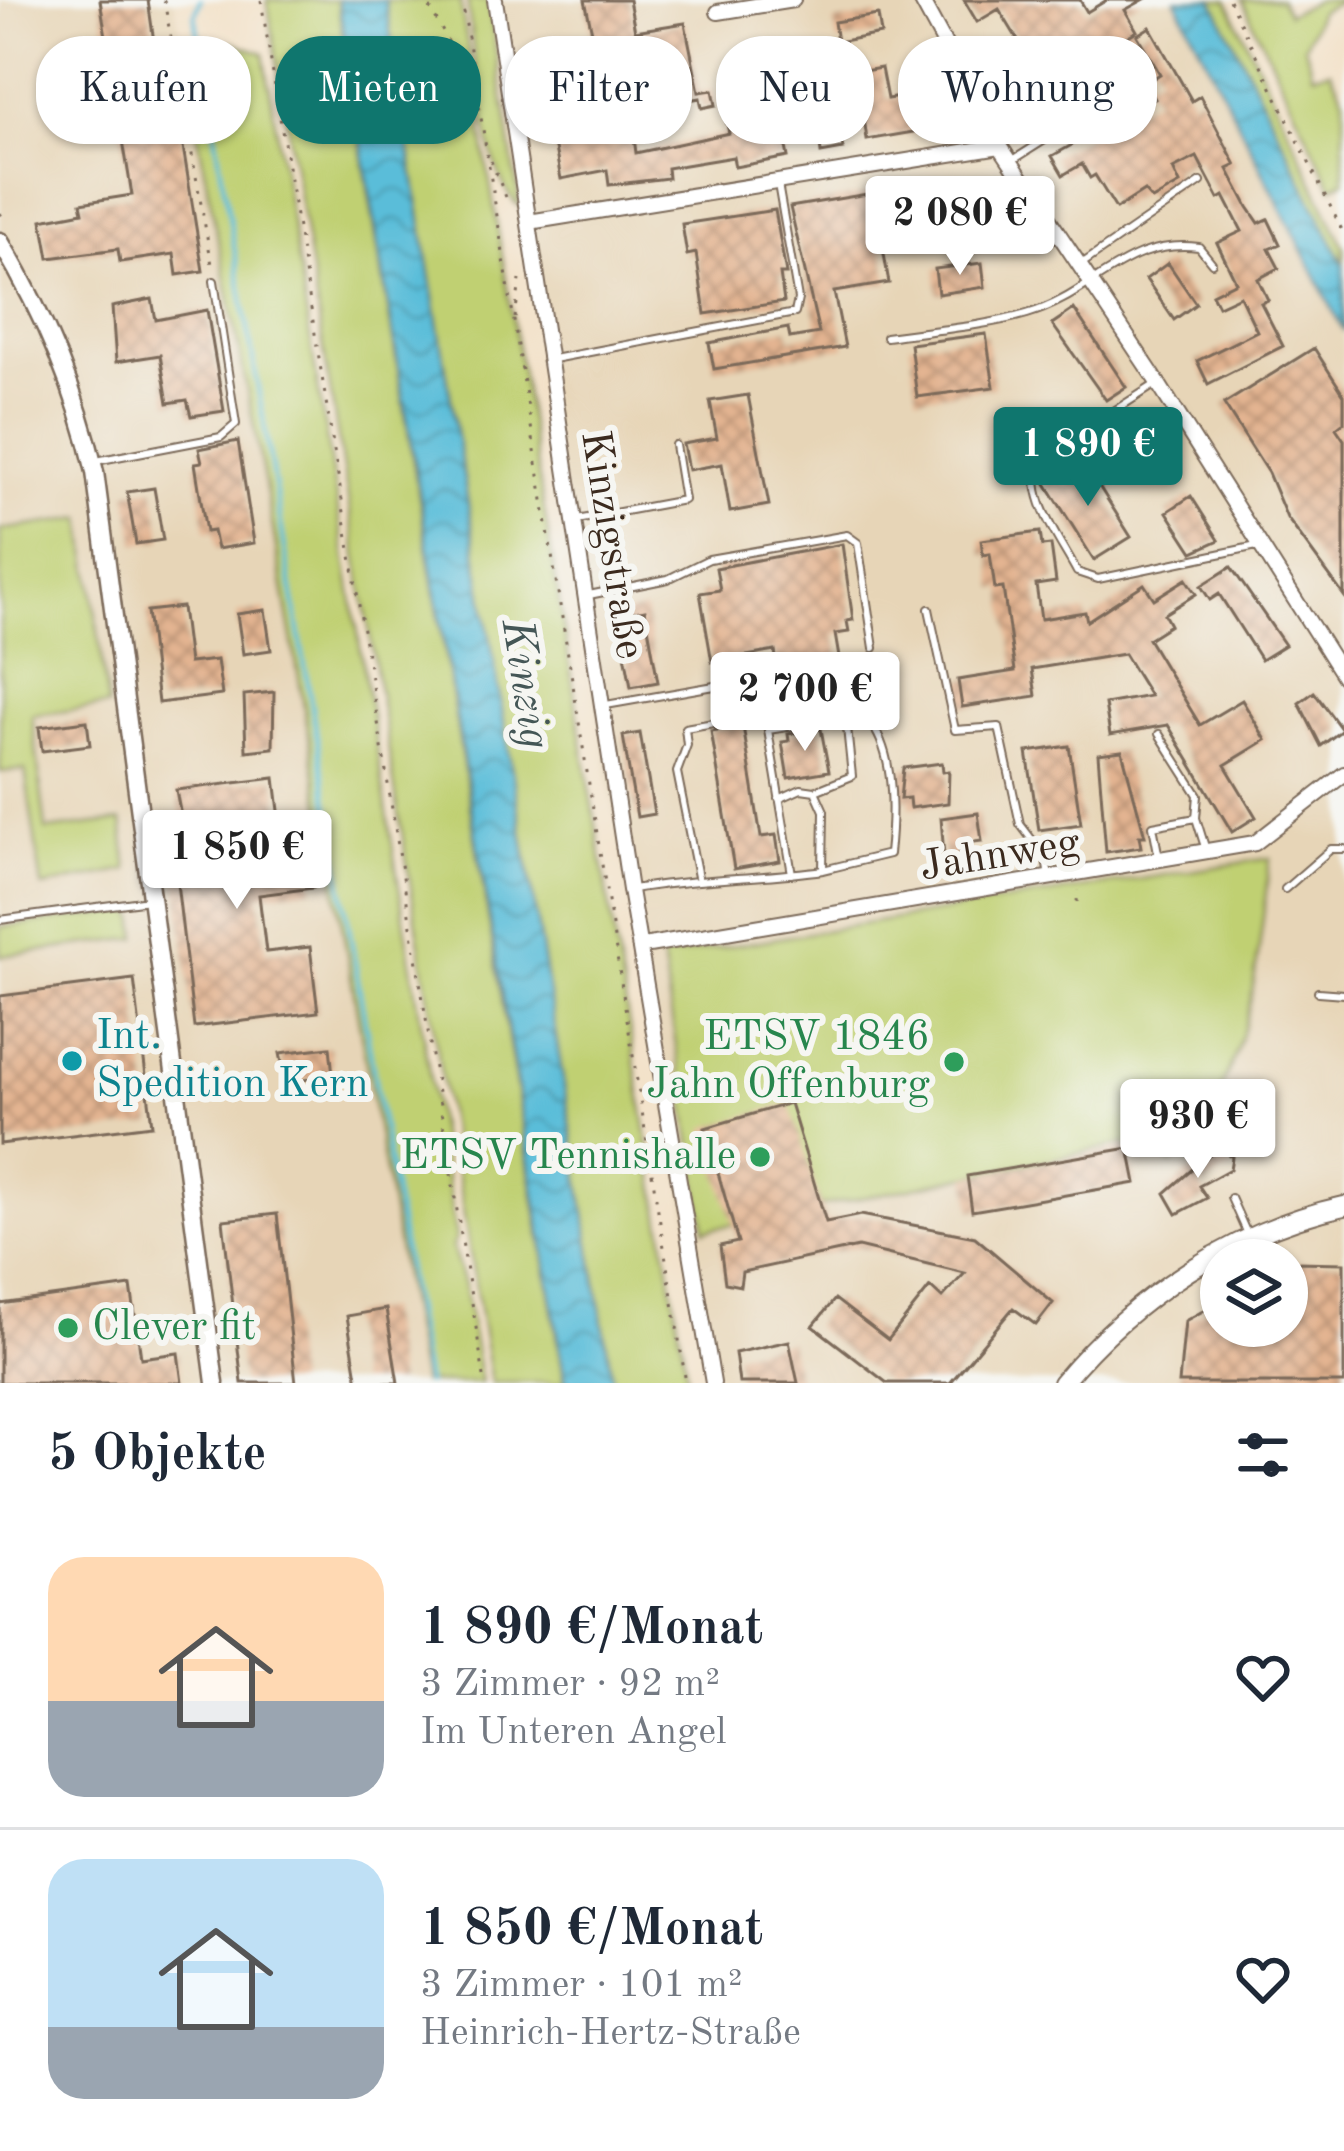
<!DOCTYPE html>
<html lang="de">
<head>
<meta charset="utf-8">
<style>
	body { margin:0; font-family:"Old Standard TT",serif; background:#f6f6f7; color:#1f2937; height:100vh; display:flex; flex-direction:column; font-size:45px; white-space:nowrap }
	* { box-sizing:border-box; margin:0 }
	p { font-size:39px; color:#747a83 }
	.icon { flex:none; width:66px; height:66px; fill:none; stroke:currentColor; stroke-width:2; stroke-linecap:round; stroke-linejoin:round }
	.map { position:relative; height:1383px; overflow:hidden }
	.details { display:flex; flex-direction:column; background:#fff; flex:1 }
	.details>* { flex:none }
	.banner { position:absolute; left:36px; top:36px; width:1272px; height:108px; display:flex; gap:24px }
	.tools { position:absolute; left:1200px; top:1239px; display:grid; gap:24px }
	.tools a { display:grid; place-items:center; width:108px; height:108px; border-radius:50%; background:#fff; box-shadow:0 3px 9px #0004; font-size:60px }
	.price { position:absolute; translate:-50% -102px; padding:0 27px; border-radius:12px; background:#fff; color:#222; font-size:39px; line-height:78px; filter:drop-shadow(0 3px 6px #0008) }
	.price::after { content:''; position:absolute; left:50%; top:72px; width:36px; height:27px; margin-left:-18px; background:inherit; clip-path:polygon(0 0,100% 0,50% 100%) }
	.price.selected { background:#0f766e; color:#fff }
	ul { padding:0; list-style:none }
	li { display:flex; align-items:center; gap:36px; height:300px; padding:0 48px }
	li+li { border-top:3px solid #e0e1e3 }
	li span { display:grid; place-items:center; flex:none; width:336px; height:240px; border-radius:36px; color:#555 }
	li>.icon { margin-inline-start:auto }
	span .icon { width:144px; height:144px; fill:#fffc; stroke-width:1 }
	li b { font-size:51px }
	h2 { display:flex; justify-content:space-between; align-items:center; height:144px; padding:0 48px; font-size:51px }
	.pill { padding:0 42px; border-radius:48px; background:#fff; box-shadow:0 3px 9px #0004; font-size:42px; line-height:108px }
	.pill.selected { background:#0f766e; color:#fff }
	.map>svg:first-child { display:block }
</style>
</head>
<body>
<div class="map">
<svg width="1344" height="1383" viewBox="0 0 1344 1383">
	<defs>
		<pattern id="water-waves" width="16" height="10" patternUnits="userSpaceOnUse" patternTransform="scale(3)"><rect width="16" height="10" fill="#5abdd9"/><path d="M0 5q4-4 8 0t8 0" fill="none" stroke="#4c9aaf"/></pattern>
		<pattern id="building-cross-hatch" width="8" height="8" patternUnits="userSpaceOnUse" patternTransform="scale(3)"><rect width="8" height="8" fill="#e3b491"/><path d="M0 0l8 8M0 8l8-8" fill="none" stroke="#b99376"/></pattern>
	</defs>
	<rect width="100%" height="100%" fill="#f6f6f2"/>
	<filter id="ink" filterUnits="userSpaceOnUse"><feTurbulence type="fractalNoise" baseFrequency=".00833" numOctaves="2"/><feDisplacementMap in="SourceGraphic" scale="24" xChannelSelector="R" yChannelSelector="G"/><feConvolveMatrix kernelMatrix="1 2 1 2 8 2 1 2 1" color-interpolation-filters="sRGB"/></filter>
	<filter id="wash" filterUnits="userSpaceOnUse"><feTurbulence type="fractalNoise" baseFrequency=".004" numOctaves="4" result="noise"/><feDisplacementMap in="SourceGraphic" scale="48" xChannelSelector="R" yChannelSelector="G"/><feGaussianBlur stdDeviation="2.7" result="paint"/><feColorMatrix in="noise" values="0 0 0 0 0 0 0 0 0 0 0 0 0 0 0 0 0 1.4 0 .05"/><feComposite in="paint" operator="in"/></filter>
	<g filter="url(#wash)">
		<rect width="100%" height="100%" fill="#f3e1c8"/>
		<path fill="#e7d5b7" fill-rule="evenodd" d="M0,0H174L267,495L422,1383H0Z
			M488,0H1176L1344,332V1383H717L610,792ZM1221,1260H1287V1326H1221Z"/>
		<path fill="#c0d072" stroke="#7e7d48" stroke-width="3" d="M267,0H337L565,1383H491Z
			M385,0H460L688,1383H613Z
			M467,0H488L520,207C484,181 474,46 467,0Z
			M1213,0H1227L1344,247V266Z
			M1242,0H1280L1287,14L1318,0H1344L1319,12L1304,46L1313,74L1330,70L1344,98V181L1332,187Z
			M231,42L264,53L456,1238L452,1246L464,1284L481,1383H422L267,495L182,52Z
			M83,518L108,706L32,715L46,830L122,821L128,870L42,887L25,770L0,772V530Z
			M1270,858C1260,936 1256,1023 1218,1093C1205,1118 1188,1141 1173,1164L1124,1144L705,1230L662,957Z
			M128,911L135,915L138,938L0,956V927Z"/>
		<path fill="url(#water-waves)" stroke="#4a747c" stroke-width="3" d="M338,0H385L613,1383H566Z
			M1176,0H1213L1344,266V332Z"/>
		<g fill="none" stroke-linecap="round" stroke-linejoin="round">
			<path stroke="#5abdd9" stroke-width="4.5" d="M200,0L195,15L426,1383"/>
		</g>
		<g id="blocks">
			<path fill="url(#building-cross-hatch)" d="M100,0H148L155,49L167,47L203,271L177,275L174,254L120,262L118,249L49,258L42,220L83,212L81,203L132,195Z
				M585,0H629L635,31L685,23L699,92L713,90L716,105L702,108L700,98L673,103L668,78L627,85L636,153L729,133L726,121L779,111L788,157L735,167L733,157L667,168L668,178L609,185L607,170L561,179L554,143L588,137L582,95L605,92Z
				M964,0H1080L1087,12L1107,0H1143L1125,10L1137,31L1093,56L1101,70L1054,91L1063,105L1036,130L1011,88L1038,73L999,9L977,22Z
				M878,15L881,34L837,42L834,22Z
				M1150,27L1192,101L1200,96L1236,165L1228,169L1248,207L1259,223L1268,219L1280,244L1269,249L1279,268L1258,279L1268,300L1261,303L1283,346L1208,384L1197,361L1257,331L1240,296L1218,306L1212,294L1236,282L1217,243L1242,231L1224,196L1219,199L1197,157L1173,169L1180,184L1152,200L1144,191L1116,209L1095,175L1090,178L1082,164L1063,175L1052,156L1155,99L1146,83L1160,74L1137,35Z
				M571,57L577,89L552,93L547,60Z
				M881,68L887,99L913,95L919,131L867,140L858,72Z
				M830,77L843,149L821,153L812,80Z
				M1004,186L1008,211L945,220L941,195Z
				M909,187L913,214L878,219L889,283L834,292L845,347L714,369L709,343L788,328L790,338L819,333L790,207Z
				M775,210L786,274H780L784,302L705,314L696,253L687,255L682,224Z
				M982,263L985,287L938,294L935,269Z
				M1168,263L1196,304L1174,320L1146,279Z
				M152,299L156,320L207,310L224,411L191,416L187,400L168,403L160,355L116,362L112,307Z
				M1074,309L1126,387L1106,400L1052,324Z
				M986,334L994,387L917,397L910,344Z
				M1314,348L1344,395V422L1336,428L1344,440V596L1287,518L1268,473L1224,404Z
				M748,395L769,505L730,512L722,464L688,470L683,444L717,438L710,401Z
				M1140,417L1168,463L1147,476L1119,430Z
				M238,441L254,543L217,549L213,531L206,532L195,463L202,462L199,449Z
				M1082,459L1131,537L1094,560L1045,482Z
				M154,488L163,540L136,544L127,492Z
				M1191,496L1219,540L1193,552L1167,512Z
				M1040,532L1042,546L1051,545L1056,582L1036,585L1041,619L1085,612L1087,621L1144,584L1154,599L1186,579L1196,594L1164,614L1170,625L1148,639L1200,725L1242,700L1266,740L1225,765L1256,817L1232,832L1168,725L1110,735L1105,704L1150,696L1124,654L1032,669L1036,696L962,707L958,680L1015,671L1003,588L995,589L990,554L983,555L981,540Z
				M842,544L853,620L847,621L849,632L835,634L843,681L853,679L857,705L786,720L775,651L712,662L700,593L720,590L716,568Z
				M1231,567L1285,645L1261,660L1219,594L1210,600L1201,586Z
				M182,607L189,663L217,660L222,695L158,703L147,611Z
				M265,610L271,650L243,654L237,614Z
				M645,610L658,682L631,687L618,615Z
				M274,692L273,748L246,751L244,695Z
				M1314,692L1342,730L1321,746L1299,703Z
				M87,721L90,745L42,751L39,727Z
				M743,726L761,837L776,835L780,861L734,869L711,731Z
				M821,729L829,771L788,778L782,742L789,741L788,734Z
				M640,733L654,814L637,817L623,736Z
				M1069,746L1081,824L1039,830L1027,752Z
				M1122,751L1145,836H1139L1141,847L1106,852L1098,754Z
				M942,763L943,772L949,771L948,803L910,808L909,798L900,799L903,768Z
				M275,778L281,827L215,835L220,868L309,857L313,888L259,895L266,952L310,947L318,1012L194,1027L175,866L190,864L176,790Z
				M978,813L982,841L959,844L962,879L946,880L941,818Z
				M134,979L152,1125L0,1144V996Z
				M330,1047L333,1075L286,1083L280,1053Z
				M790,1103L826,1222L861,1215L975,1237L1053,1303L1036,1325L1013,1308L950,1383H887L813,1326L835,1299L888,1340L930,1287L942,1298L965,1273L858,1247L742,1272L740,1286L725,1283L720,1246L738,1242L705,1128Z
				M1218,1147L1232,1157L1230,1169L1199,1186L1207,1198L1177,1214L1165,1193Z
				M1129,1148L1136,1183L972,1211L967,1176Z
				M277,1214L296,1383H242L223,1220Z
				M1294,1262L1344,1263V1383H1179L1185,1321L1221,1301V1326H1287V1265Z
				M131,1286L141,1358L178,1353L182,1383H0V1304Z
				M386,1309L398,1383H358L347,1316Z
				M789,1341L798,1383H739L735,1353Z"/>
		</g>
	</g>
	<g filter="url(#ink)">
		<use href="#blocks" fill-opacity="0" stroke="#7b6a5a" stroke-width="3"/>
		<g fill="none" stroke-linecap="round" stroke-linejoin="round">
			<defs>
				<path id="service" d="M1013,160L1135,83L1129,55
					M1083,263L1201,182
					M886,337C932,330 982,327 1027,314C1092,296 1126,237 1199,247L1212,263
					M553,359L795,313L798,299L778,184
					M1156,384L1042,457C1021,491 1061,541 1077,572L1098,579L1257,546
					M96,461L221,437L236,424L214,281
					M577,520L684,500L675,445
					M589,595L668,579L709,559L847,535L858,543L874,648
					M929,609L955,730L999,727L1020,824L1046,858L1049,878
					M606,705L743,681
					M1159,734L1198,795L1196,818
					M779,799L801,789L815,791
					M1159,858L1153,826L1196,818L1205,847
					M823,870L889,854C893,816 895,757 872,725L846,718
					M698,877L677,772L687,745L685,728L765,714L768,730
					M633,889C697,878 758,879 823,870L824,811L815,791L852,776L846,718L768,730L792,874
					M1285,889L1331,849H1344
					M0,920L149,900
					M1318,992L1344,994
					M1231,1198L1247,1234"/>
				<path id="minor" d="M495,0L630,890L713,1383
					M921,0L1000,146L1154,377L1344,677
					M718,12L793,0
					M529,222L1000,146
					M643,946L1255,843L1344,774"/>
				<path id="tertiary" d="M0,241C44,315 76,389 95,472L215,1383"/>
				<path id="secondary" d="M1062,1383C1133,1297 1234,1230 1344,1206"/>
			</defs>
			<use href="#service" stroke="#7b6a5a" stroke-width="10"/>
			<use href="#minor" stroke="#7b6a5a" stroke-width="18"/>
			<use href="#tertiary" stroke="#7b6a5a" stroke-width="21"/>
			<use href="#secondary" stroke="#7b6a5a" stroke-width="22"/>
			<path stroke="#7b6a5a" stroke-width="3" stroke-dasharray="3 9" stroke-linecap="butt" d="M164,0L213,270
				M261,0L485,1383
				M462,0L686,1383
				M1229,0L1344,234
				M430,8L476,93
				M491,161L508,202
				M0,213L6,223
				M515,318L520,280
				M1077,902L1078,890"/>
			<use href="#service" stroke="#fff" stroke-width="6"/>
			<use href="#minor" stroke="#fff" stroke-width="14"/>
			<use href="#tertiary" stroke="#fff" stroke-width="16"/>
			<use href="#secondary" stroke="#fff" stroke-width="18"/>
		</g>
	</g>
	<circle fill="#0f9aa8" stroke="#f6f6f2" stroke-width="4.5" cx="72" cy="1061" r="12"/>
	<g fill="#2e9e5b" stroke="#f6f6f2" stroke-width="4.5">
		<circle cx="954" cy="1062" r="12"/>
		<circle cx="760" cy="1157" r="12"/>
		<circle cx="68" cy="1328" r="12"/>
	</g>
	<g text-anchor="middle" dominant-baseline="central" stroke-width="12" stroke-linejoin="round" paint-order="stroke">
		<g font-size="42" fill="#3b2a1e" stroke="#f6f6f2">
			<text transform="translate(611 545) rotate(81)">Kinzigstraße</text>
			<text transform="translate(1000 856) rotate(-9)">Jahnweg</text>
		</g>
		<g font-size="42" fill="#0d838f" stroke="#f6f6f2" text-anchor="start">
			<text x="96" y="1037">Int.<tspan x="96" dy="48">Spedition Kern</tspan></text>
		</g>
		<g font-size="42" fill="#27864d" stroke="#f6f6f2" text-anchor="end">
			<text x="930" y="1038">ETSV 1846<tspan x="930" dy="48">Jahn Offenburg</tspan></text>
			<text x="736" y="1157">ETSV Tennishalle</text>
			<text x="92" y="1328" text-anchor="start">Clever fit</text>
		</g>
		<g font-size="45" font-style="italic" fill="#445656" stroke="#f6f6f2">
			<text transform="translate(524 684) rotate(81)">Kinzig</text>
		</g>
	</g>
</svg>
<div class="tools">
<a><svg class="icon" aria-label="layers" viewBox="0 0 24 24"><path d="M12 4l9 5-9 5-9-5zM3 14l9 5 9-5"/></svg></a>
</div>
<b class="price" style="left:960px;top:278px">2 080 €</b>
<b class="price selected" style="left:1088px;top:509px">1 890 €</b>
<b class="price" style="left:805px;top:754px">2 700 €</b>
<b class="price" style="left:237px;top:912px">1 850 €</b>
<b class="price" style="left:1198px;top:1181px">930 €</b>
<div class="banner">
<a class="pill">Kaufen</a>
<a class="pill selected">Mieten</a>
<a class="pill">Filter</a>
<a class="pill">Neu</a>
<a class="pill">Wohnung</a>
</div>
</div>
<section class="details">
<h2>5 Objekte<svg class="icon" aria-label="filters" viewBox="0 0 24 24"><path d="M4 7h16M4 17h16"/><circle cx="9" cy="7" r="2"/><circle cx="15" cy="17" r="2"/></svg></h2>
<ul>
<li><span style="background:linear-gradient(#ffd9b3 60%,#9aa5b1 0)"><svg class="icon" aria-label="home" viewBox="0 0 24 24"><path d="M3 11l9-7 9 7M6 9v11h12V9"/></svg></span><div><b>1 890 €/Monat</b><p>3 Zimmer · 92 m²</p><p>Im Unteren Angel</p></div><svg class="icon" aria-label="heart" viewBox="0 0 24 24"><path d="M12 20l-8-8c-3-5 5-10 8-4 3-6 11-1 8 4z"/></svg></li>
<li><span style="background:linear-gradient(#bfe0f5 70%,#9aa5b1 0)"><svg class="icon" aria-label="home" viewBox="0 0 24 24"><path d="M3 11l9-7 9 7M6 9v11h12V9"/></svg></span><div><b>1 850 €/Monat</b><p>3 Zimmer · 101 m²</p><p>Heinrich-Hertz-Straße</p></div><svg class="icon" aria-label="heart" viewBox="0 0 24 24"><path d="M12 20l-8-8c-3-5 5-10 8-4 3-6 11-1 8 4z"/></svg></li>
</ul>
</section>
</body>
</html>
